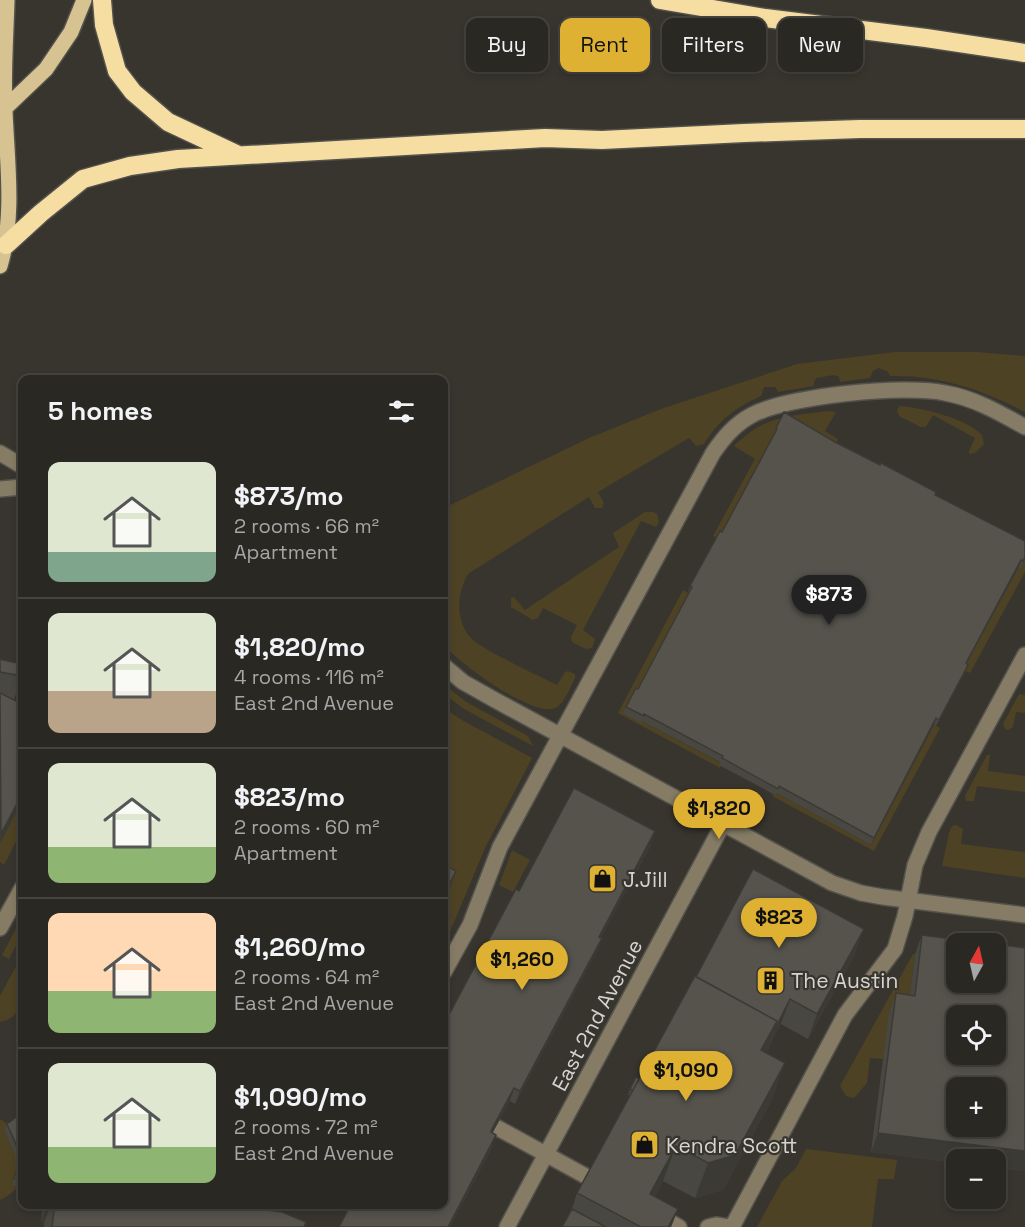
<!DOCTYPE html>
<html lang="en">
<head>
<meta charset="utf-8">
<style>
	body { margin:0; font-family:"Space Grotesk",sans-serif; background:#363430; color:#f1f3f6; height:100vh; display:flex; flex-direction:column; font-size:22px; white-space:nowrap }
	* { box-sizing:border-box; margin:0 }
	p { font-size:20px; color:#a5a6a6 }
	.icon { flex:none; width:33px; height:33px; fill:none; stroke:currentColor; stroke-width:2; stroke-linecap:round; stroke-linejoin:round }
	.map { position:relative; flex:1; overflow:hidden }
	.details { position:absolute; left:18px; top:375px; width:430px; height:834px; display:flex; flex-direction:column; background:#2a2823; border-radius:12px; box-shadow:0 3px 9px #0003,0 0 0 2px #464441 }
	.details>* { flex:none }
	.guide { position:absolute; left:466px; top:18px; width:468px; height:54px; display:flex; gap:12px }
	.needle { width:39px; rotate:8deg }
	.fabs { position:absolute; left:946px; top:933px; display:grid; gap:12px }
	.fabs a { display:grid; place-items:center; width:60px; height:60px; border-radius:12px; background:#2a2823; box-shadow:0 3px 9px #0003,0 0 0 2px #464441; font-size:30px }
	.price { position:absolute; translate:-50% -51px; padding:0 14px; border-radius:21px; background:#deb133; color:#111; font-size:20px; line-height:39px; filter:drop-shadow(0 2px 3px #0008) }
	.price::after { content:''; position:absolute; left:50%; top:36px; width:18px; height:14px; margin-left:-9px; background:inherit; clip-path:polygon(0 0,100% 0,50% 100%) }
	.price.current { background:#222; color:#fff }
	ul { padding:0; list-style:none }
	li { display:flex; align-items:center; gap:18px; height:150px; padding:0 30px }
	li+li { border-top:2px solid #464441 }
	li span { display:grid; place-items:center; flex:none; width:168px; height:120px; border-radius:12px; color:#555 }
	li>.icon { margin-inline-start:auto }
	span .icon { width:72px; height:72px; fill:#fffc; stroke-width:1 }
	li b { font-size:26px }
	h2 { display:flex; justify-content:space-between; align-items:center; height:72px; padding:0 30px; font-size:26px }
	.pill { padding:0 21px; border-radius:12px; background:#2a2823; box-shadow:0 3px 9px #0003,0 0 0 2px #464441; font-size:21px; line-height:54px }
	.pill.current { background:#deb133; color:#111 }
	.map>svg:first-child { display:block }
</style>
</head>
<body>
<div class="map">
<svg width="1025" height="1227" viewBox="0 0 1025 1227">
	<rect width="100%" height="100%" fill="#38352f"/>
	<path fill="#4e4224" d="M895,352H977L1025,356V412C981,389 939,375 890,376L888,372L879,368L873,371L870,378L840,382L839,377L834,375L816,378L813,386L778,392L775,387H764L761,396C736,407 718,421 704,444L696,446L689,438L598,492L604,503L602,508H595L589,497L468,574C457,593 455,619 470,637C480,649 539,676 557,685L565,672L568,671L575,674V678C570,687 565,704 555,708C533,718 459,663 444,645V508L589,438L661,409L797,364Z
		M900,406C922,408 966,418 982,435L984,444L975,453L969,454V451L975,438L933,415L926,427H921L899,416L897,410Z
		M827,411L836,412L825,431L838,439L833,449L775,436L719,539L713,536L755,459L734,446C766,415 786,417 827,411Z
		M645,512H653L657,514L659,522L656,527L641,521L583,630L595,639L592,648L586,649L572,642L571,637L577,625L543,608L538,618L533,620L511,607V598L514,597L525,610L619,547L613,533Z
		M1025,560V572L970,673L963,670L1019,567H1021Z
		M683,590L690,594L641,722L642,721L721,763L720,768L618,713Z
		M444,685L468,703L528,736L533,746L464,709L444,694Z
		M1019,694L1025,695V713L1016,712L1013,727L1008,730L1005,729L1003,724Z
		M444,708L460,719L532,758L485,848L449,934L444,938Z
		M934,725L940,728L874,851L772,796L773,794L775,795L777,793L871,845Z
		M987,755H990L988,771L1025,776V792L977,786L974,801H966L965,796Z
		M22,802V830L4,865L0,862V843Z
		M956,825L963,829L961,844L1025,852V878L942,866L949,833L952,826Z
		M512,850L530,860L513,892L499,885Z
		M22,922V934L9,959L2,955L16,929Z
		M913,954H915L908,1015L883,1059L870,1058L867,1083L854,1098L846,1096L840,1086Z
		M22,955C23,979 31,1016 0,1022V996Z
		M0,1119C18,1128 26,1167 18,1185C15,1192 6,1197 0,1200Z
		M806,1149L897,1160L894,1179H878L872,1227H757L782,1181L796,1168Z"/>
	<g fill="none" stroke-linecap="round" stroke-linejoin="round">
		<defs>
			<path id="minor" d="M0,453L22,466
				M0,489L22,487
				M444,666L463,682L495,700L832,883L861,893L883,897L1025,915
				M0,928L22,888
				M444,972L470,925L500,847L713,453C724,437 735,424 752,415C788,396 905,384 945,393C974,398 1000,413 1025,427
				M496,1127L591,1179
				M656,1214L679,1227
				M507,1227L723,824
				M708,1227L716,1225L729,1227
				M732,1227L845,1015L895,949L905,916L915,865L929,832L1025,655"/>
			<path id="major" d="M1,112L46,69L71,32L84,0
				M0,266C15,216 7,162 5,111C3,74 6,37 7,0"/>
			<path id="highway" d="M102,0L104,25L117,71L133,92L168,122L236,154
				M660,0L765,18L926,38L1025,53
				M6,245L41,213L83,179L130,166L178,159L545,138L602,140L744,133L860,129H1025"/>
		</defs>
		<use href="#minor" stroke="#54524c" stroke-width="18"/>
		<use href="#major" stroke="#54524c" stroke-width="18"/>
		<use href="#highway" stroke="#54524c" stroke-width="21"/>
		<use href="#minor" stroke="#867c65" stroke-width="15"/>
		<use href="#major" stroke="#d7c291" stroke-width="15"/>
		<use href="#highway" stroke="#f6dea3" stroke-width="18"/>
	</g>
	<path fill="#494741" d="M776,428L835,442L935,495L1025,560L1021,568L1019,567L967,664L966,671L936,726L934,725L871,845L777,793L775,795L719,765L720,762L642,721L641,723L623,713L626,707L638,689L689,593H688L690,586L722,532L774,436L773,435Z
		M0,659L22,676L14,700L22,704V802L0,843Z
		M651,845L601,937L602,938L597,951L515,1104L510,1101L492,1133V1148L450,1227H339L444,1204L519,891Z
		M922,935L1025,948V1171L996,1168L957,1160V1163L871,1152L889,1013L896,993L910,995L915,954Z
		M855,954L808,1039L781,1024L766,1053L773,1098L723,1190L695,1198L663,1181L655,1196L678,1209L671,1227H562L572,1209L577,1193L630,1096L628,1095L630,1089L639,1079L696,977Z
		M22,1113V1188L12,1185L16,1173L15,1155L5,1131L7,1124Z
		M45,1204H261L260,1209L305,1227H44V1223L41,1222L42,1213Z
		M270,1204H282L279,1209Z"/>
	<path fill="#3c3a35" d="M1021,560L1019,567L963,670L966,663Z
		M968,665L966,671L936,726L939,720Z
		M936,718L934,725L871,845L874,838Z
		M22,794V802L0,843V836Z
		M655,831L651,845L594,950L599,937Z
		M456,871L447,896L444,902V894Z
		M864,929L855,954L808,1039L817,1014Z
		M602,938L597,951L515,1104L520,1091Z
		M790,999L781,1024L765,1056L774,1031Z
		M777,1021L765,1056L761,1050Z
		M785,1063L773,1098L723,1190L695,1198L708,1163Z
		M514,1088L510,1101L486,1145L492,1129Z
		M878,1133L1025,1151V1171L996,1168V1160H957V1163L871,1152Z
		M496,1135L492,1148L450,1227H448Z
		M676,1146L663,1181L639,1226L650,1194Z
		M47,1204H51L44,1223L41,1222Z
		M678,1209L671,1227H668Z"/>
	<path fill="#55534c" stroke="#3c3a35" stroke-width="1.5" fill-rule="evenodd" d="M784,412L835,442L880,465L881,463L936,492L935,495L1025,541V557L1023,561L1021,560L966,663L968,665L939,720L936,718L874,838L779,786L778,789L722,758L723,756L644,714V716L626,707L636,688L638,689L692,587L690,586L720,531L722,532L777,429L776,428Z
		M0,659L3,660L22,664V676L0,672Z
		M0,693L22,704V794L1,834Z
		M574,788L655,831L599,937L602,938L520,1091L514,1088L492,1129L491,1132L496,1135L448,1227H339L351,1204H444V1024L516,889L519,891Z
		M444,865L456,871L444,894Z
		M753,869L864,929L817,1014L790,999L774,1031L777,1021L696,977Z
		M922,935L990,944H957V982H996V944L1025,948V1151L878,1133L896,993L915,996ZM957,1016H996V1054H957ZM957,1088H996V1126H957Z
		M695,976L777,1021L761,1050L785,1063L735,1155L708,1163L676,1146L650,1194L678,1209L668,1227H641L577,1193Z
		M636,1077L639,1079L633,1090L630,1089Z
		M22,1113V1181L14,1178L18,1167V1149L7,1124Z
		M55,1204H261L260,1209L282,1212L306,1222L304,1227H52Z
		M572,1209L606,1227H562Z"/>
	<defs>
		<symbol id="shop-square" viewBox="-11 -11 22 22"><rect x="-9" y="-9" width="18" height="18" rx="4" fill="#deb133" stroke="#38352f"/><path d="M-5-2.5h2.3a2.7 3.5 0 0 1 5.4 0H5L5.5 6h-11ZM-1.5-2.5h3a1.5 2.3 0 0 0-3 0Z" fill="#111"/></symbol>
		<symbol id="building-square" viewBox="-11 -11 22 22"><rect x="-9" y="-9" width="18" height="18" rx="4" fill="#deb133" stroke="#38352f"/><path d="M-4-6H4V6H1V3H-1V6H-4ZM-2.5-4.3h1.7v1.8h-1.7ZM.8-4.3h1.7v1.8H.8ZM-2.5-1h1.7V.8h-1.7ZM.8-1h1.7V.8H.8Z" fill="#111"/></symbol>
	</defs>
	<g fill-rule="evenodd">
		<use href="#shop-square" x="586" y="862" width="33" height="33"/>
		<use href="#building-square" x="754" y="964" width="33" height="33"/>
		<use href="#shop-square" x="628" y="1128" width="33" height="33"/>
	</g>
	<g text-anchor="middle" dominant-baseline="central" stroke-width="4.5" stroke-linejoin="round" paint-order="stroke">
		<g font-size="21" fill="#d6d4d0" stroke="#38352f" text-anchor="start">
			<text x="623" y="879">J.Jill</text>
			<text x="791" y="980">The Austin</text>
			<text x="666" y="1145">Kendra Scott</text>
		</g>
		<g font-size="21" fill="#d6d4d0" stroke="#38352f">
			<text transform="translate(597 1015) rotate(-62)">East 2nd Avenue</text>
		</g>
	</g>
</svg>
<div class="fabs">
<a><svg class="needle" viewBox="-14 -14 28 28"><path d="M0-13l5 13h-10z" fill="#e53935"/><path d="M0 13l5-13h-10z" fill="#a5a6a6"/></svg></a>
<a><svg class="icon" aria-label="locate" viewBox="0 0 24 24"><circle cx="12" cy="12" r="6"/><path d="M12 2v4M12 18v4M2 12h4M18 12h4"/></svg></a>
<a>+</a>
<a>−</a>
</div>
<b class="price current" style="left:829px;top:626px">$873</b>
<b class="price" style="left:719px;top:840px">$1,820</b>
<b class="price" style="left:779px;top:949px">$823</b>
<b class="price" style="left:522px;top:991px">$1,260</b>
<b class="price" style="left:686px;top:1102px">$1,090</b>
<div class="guide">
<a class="pill">Buy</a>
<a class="pill current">Rent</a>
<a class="pill">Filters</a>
<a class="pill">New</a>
</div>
<section class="details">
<h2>5 homes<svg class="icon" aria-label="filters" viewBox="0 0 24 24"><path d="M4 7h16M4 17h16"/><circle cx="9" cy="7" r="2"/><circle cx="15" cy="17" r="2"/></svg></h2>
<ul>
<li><span style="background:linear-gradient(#dfe7d0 75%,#7fa58c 0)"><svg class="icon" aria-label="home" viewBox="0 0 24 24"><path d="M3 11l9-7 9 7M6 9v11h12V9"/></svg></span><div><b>$873/mo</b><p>2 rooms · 66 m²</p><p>Apartment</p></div></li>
<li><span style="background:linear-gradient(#dfe7d0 65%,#b9a48a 0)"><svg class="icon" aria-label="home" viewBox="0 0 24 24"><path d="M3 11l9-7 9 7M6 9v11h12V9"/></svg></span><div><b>$1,820/mo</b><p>4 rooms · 116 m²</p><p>East 2nd Avenue</p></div></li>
<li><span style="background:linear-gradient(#dfe7d0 70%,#8fb573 0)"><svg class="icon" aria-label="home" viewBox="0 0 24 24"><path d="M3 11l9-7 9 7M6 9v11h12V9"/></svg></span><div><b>$823/mo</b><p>2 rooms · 60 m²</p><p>Apartment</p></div></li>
<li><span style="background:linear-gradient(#ffd9b3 65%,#8fb573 0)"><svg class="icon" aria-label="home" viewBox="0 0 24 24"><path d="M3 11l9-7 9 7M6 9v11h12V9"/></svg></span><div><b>$1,260/mo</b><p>2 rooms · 64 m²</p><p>East 2nd Avenue</p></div></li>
<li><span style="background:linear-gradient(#dfe7d0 70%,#8fb573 0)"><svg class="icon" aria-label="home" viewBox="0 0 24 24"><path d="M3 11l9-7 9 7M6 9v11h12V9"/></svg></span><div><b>$1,090/mo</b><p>2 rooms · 72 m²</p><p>East 2nd Avenue</p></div></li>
</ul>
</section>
</div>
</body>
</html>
